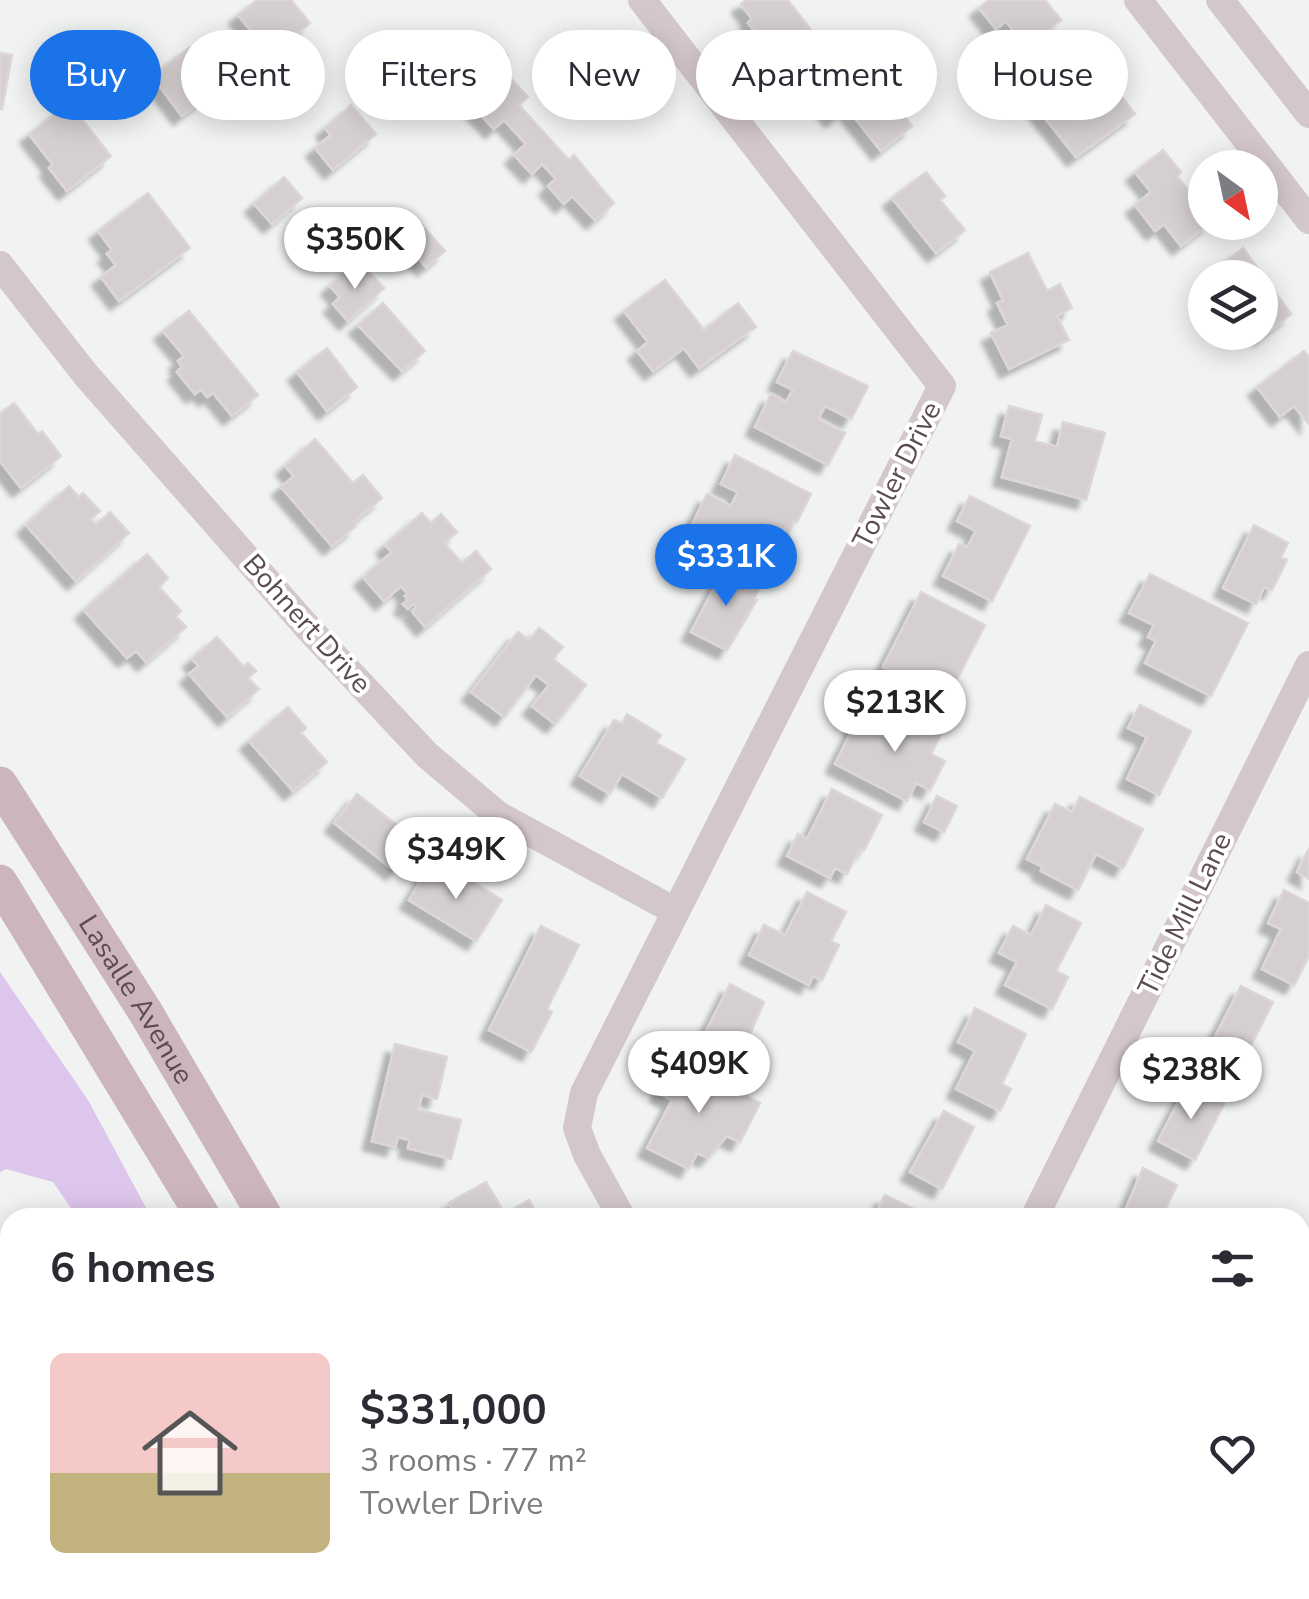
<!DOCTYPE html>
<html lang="en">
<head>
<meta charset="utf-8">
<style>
	body { margin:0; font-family:"Nunito Sans",sans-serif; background:#f2f2f3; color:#2b2b33; height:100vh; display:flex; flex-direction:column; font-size:38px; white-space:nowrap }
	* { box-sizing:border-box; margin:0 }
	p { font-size:32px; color:#7c7c81 }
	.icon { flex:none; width:55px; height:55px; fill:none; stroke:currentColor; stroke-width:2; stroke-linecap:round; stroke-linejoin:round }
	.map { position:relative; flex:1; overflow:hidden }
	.details { position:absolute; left:0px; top:1208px; width:1310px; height:392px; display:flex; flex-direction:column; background:#fff; border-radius:30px 30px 0 0; box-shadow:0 5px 25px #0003 }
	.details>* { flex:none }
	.banner { position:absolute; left:30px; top:30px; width:1250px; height:90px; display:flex; gap:20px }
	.needle { width:65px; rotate:147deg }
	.buttons { position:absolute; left:1188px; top:150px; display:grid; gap:20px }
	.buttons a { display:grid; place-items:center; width:90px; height:90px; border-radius:50%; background:#fff; box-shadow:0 5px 25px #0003; font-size:50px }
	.price { position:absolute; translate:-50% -85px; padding:0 22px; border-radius:35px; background:#fff; color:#222; font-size:32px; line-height:65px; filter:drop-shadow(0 2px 5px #0008) }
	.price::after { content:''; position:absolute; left:50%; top:60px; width:30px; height:22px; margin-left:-15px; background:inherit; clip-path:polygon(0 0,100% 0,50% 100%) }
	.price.active { background:#1a73e8; color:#fff }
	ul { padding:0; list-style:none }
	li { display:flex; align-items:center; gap:30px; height:250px; padding:0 50px }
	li+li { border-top:2px solid #e1e1e2 }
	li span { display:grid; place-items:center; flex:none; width:280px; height:200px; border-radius:15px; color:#555 }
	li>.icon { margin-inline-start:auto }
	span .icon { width:120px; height:120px; fill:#fffc; stroke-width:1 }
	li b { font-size:42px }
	h2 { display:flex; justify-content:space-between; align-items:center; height:120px; padding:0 50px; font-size:42px }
	.chip { padding:0 35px; border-radius:45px; background:#fff; box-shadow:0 5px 25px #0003; font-size:35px; line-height:90px }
	.chip.active { background:#1a73e8; color:#fff }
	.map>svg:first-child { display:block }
</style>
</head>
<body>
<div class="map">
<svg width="1309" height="1599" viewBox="0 0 1309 1599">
	<defs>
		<filter id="shadow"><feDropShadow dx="-9" dy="9" stdDeviation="2.5" flood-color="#0004"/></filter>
	</defs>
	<rect width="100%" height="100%" fill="#f1f3f2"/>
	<path fill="#dcc6eb" d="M0,972L88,1100L151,1217H77L53,1182L6,1169L0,1172Z"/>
	<path fill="#d5cfd0" stroke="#dcd6d6" stroke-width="2.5" filter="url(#shadow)" d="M257,0H291L310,23L271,55L238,15Z
		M746,0H788L814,34L783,58L774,47L770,50L748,23L752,19L741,4Z
		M989,0H1045L1061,20L1026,47L1006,21L996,29L979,8Z
		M492,38L508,56L498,65L528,97L519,105L569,160L574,155L614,203L595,220L572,196L564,204L548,186L556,179L542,164L532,174L514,155L526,144L504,120L494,129L463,96L481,80L466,63Z
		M190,47L221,86L182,116L152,76Z
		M0,53L12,55L2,109L0,108Z
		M859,58L912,126L881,151L847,108L834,118L814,92Z
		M1068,76L1089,102L1112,84L1135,114L1076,157L1033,103Z
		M69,103L111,156L67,191L49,168L53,165L29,134Z
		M351,105L376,134L333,170L315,148L331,135L325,128Z
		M1163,150L1181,172L1177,176L1205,211V222H1211L1181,246L1164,224L1155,231L1135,205L1151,192L1135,172Z
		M926,172L945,196L940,200L965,230L936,253L892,198Z
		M284,177L302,198L272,224L254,204Z
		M148,193L190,248L119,301L101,277L116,265L107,254L112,250L98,231Z
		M417,220L445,251L426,267L399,236Z
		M1243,248L1291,314L1262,337L1259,332L1260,278H1216L1212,273Z
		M1028,253L1047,291L1060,284L1072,308L1057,316L1069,340L1009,369L991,333L1008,325L997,303L1003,300L990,272Z
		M352,266L361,276L367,270L384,288L348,321L333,304L340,297L330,286Z
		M665,280L704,330L738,303L756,327L699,368L684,348L653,371L637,351L648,342L624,311Z
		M383,303L425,351L402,371L358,325Z
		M189,311L258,395L232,416L213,393L207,397L201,389L195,394L177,372L182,367L178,361L184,356L163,331Z
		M327,348L357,387L327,411L297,372Z
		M793,351L868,386L851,419L825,406L818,419L845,433L828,465L755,427L771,394L786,402L793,390L777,382Z
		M1304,351L1309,357V424L1294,406L1280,417L1257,387Z
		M14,403L38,434L42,431L61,456L21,488L0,461V414Z
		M1009,406L1042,415L1035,441L1057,447L1063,422L1105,433L1086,500L1002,477L1012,439L1001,436Z
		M315,439L353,483L363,475L382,498L353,522L356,526L332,546L281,487L294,476L285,466Z
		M735,455L811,494L797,522L794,521L775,564L693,523L707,494L731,506L738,492L721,484Z
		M69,486L79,497L83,493L100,511L91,519L96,525L110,512L129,533L76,581L26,525Z
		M970,496L1030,526L992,601L943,576L959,544L967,547L976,531L957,521Z
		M422,513L431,523L441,514L457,532L444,543L462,563L476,551L491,569L425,627L412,611L416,607L413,604L408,609L403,604L408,600L405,596L408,594L401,586L384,601L363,577L392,552L385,545Z
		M1254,525L1288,543L1281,557L1287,560L1272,590L1264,587L1256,604L1223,588Z
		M147,554L168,578L159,587L181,611L176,616L186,627L146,662L136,651L127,658L84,610Z
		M725,567L760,586L754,599L757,600L727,650L691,632Z
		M1150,574L1248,623L1211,696L1145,663L1156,641L1148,637L1154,625L1129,613Z
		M921,592L985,625L946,700L883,667Z
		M539,628L563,647L553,659L586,685L555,724L532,706L549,685L536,675L504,717L471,692L518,632L529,640Z
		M217,637L244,667L248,663L256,671L248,678L259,689L227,717L189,674L199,666L192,659Z
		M1140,705L1191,731L1159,795L1127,779L1147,737L1128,728Z
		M288,707L306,728L301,733L327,762L293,791L249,741Z
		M906,709L944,728L931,754L945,761L930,790L916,783L907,801L835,764L856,722L890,740Z
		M627,714L661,735L656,743L685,759L662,798L622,774L610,794L580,776L614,720L622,724Z
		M832,789L882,815L864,850L860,848L847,874L835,868L830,878L787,856L798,834L807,839Z
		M357,794L418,842L395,871L334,823Z
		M937,796L957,806L944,832L924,822Z
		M1080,797L1143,829L1123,868L1096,854L1078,890L1041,871L1043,867L1027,859L1055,804L1072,812Z
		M1309,848V879L1297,872Z
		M429,867L454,882L459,873L502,900L476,941L409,900Z
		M1284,890L1309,903V956L1294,985L1262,969L1281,929L1268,923Z
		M807,892L846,912L831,941L839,945L822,980L813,976L809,985L749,955L764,925L785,935Z
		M1046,905L1081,923L1056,971L1068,977L1052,1009L1005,985L1017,962L999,953L1013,926L1031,935Z
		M541,926L579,945L547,1009L552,1012L531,1052L489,1030Z
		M730,984L764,1002L735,1068L697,1049Z
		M1241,986L1273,1002L1238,1071L1206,1054Z
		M975,1008L1026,1034L1002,1084L1011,1089L1000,1111L956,1089L975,1051L958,1042Z
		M395,1044L447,1057L437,1099L422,1095L418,1110L461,1120L451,1159L408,1148L410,1140L398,1137L395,1147L372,1141Z
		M676,1060L760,1103L740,1142L727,1136L708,1158L697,1153L689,1169L647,1148L672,1100L659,1093Z
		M1187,1085L1224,1104L1195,1160L1158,1141Z
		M944,1111L974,1127L942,1189L910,1172Z
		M1143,1168L1177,1185L1161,1218H1122Z
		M486,1182L505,1214L529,1200L539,1218H458L449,1203Z
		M885,1195L918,1211L914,1218H874Z
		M10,1233V1262L6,1263L0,1253V1239Z
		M10,1275V1298L0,1282Z
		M1309,1288V1320L1300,1324V1293Z
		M198,1590H253L254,1592L242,1599H198Z
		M621,1590H656L648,1599H612Z
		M711,1590H764L758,1599H705Z
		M1045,1590H1179L1174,1599H1040Z"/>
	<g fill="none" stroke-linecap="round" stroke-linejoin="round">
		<path stroke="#d4c7cb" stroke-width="28" d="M1138,0L1309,220
			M1220,0L1309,114
			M0,265L86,375L308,628L427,755L498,815L675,911
			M622,1218L587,1155L577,1128L584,1093L942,386L642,0
			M1034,1218L1309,665
			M0,1446L10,1463
			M84,1590L89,1599
			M862,1590L881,1599
			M976,1599L981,1590"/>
		<g stroke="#ccb5bb" stroke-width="35">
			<path id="s1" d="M0,784L146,1013L266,1218"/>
			<path d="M0,882L204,1218"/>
			<path d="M421,1590L426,1599"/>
			<path d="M484,1590L489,1599"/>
		</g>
	</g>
	<g text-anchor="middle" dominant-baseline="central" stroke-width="8" stroke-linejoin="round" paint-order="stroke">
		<g font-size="28" fill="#5c4b50" stroke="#fff">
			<text transform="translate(897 475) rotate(-63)">Towler Drive</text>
			<text transform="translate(307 624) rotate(48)">Bohnert Drive</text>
			<text transform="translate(1185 914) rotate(-64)">Tide Mill Lane</text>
			<text stroke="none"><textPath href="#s1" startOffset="255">Lasalle Avenue</textPath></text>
		</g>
	</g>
</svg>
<div class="buttons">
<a><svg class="needle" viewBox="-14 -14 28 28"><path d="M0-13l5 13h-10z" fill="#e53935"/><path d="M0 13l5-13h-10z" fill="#7c7c81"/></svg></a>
<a><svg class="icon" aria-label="layers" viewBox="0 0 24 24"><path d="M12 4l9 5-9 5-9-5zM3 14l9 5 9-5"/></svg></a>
</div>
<b class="price" style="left:355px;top:292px">$350K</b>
<b class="price active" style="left:726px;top:609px">$331K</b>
<b class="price" style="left:895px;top:755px">$213K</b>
<b class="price" style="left:456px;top:902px">$349K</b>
<b class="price" style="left:699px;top:1116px">$409K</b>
<b class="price" style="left:1191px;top:1122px">$238K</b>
<div class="banner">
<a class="chip active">Buy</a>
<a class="chip">Rent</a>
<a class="chip">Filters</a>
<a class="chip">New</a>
<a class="chip">Apartment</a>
<a class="chip">House</a>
</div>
<section class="details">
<h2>6 homes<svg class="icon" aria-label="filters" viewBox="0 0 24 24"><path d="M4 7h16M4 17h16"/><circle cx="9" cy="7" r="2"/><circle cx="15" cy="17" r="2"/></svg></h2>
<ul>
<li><span style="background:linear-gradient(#f6c9c9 60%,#c2b280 0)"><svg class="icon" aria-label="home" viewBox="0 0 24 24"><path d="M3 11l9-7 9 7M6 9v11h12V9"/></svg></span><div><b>$331,000</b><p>3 rooms · 77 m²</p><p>Towler Drive</p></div><svg class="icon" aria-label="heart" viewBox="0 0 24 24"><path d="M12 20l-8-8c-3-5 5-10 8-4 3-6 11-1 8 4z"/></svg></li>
</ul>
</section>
</div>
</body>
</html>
